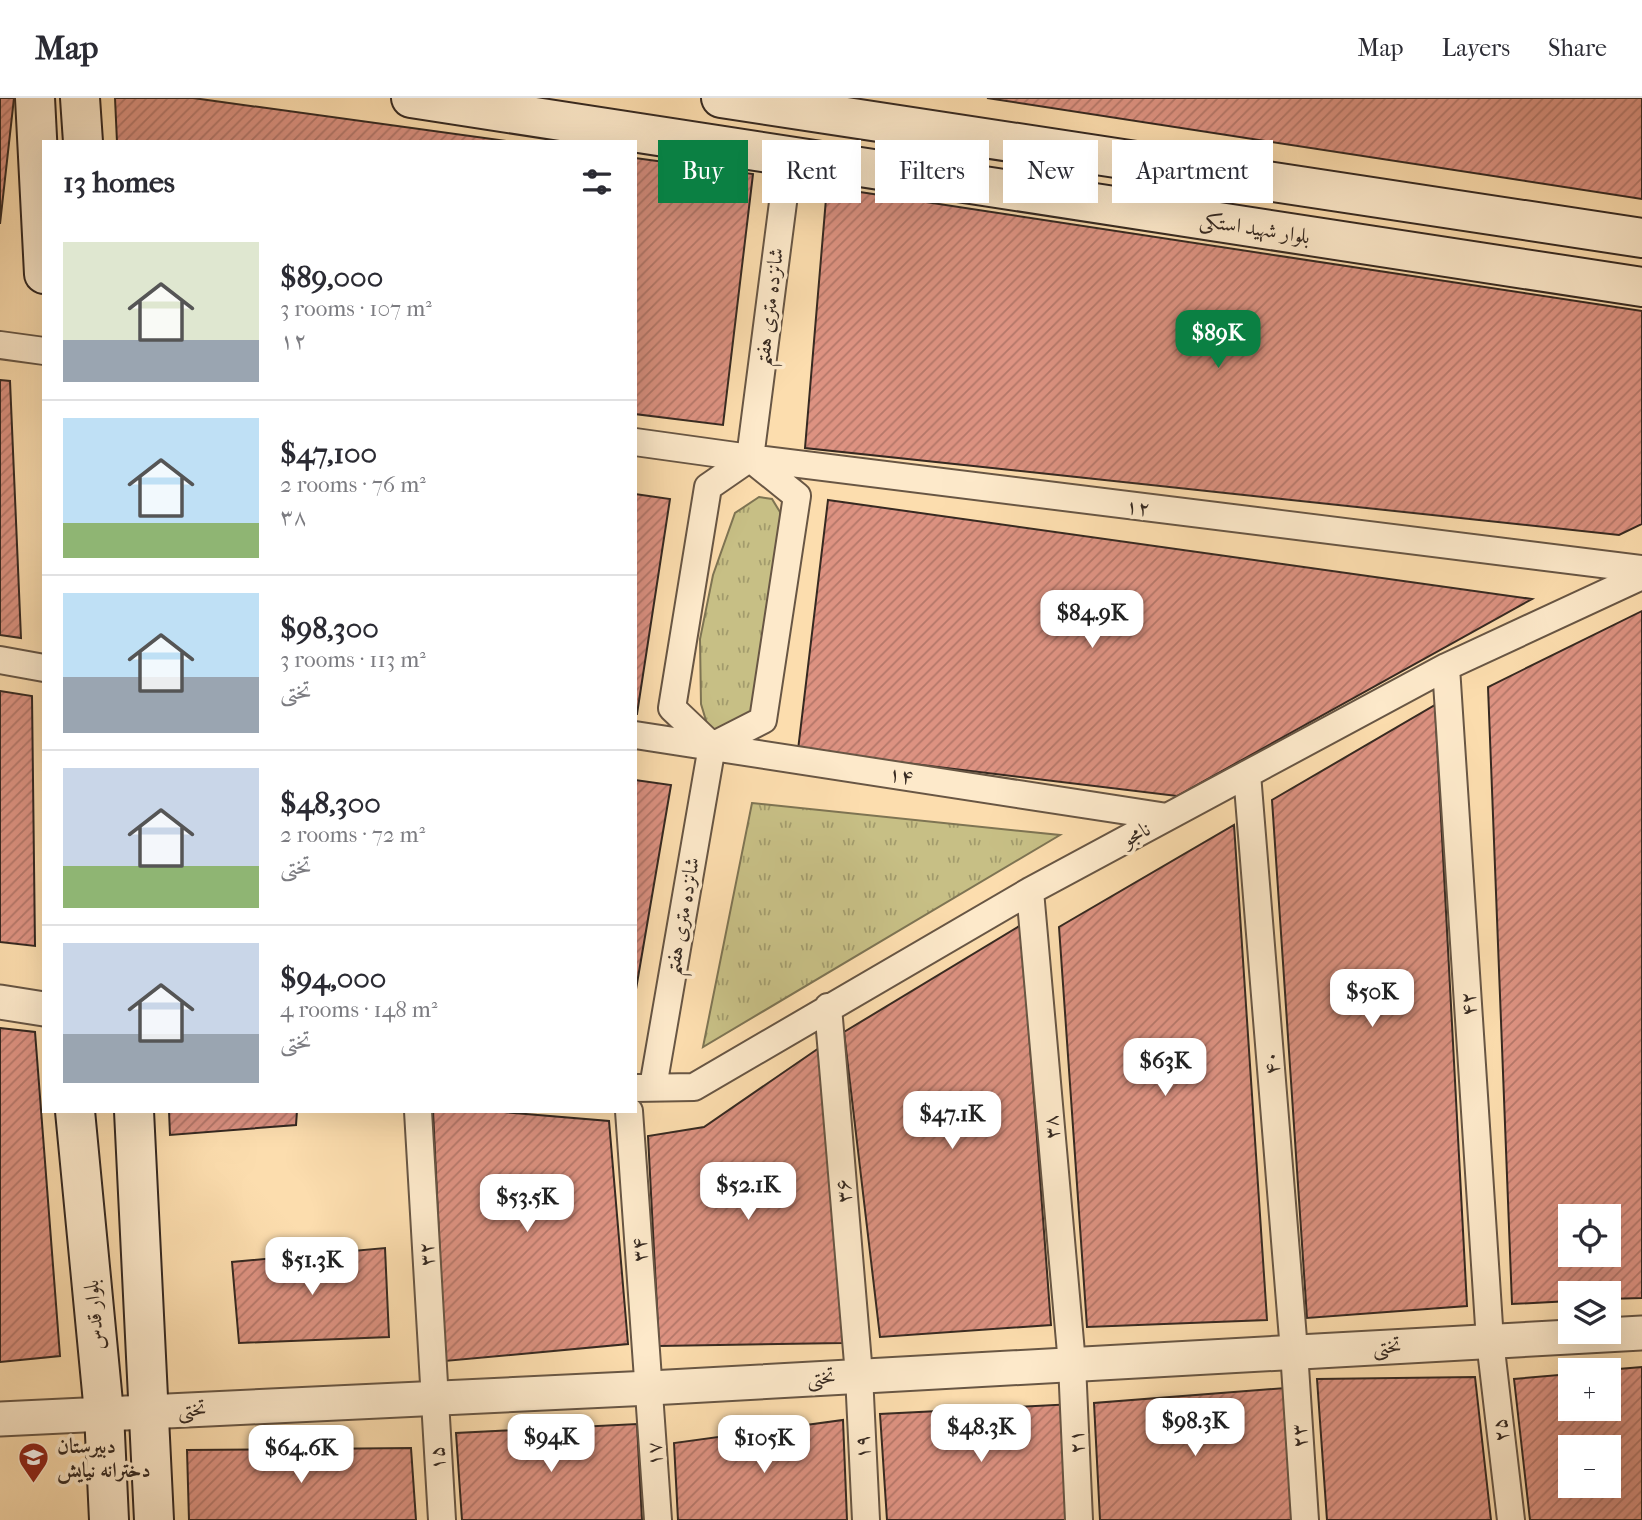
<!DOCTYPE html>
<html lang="en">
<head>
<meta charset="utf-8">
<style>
	body { margin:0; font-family:"IM FELL French Canon",Amiri,serif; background:#f2f2f3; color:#2b2b33; height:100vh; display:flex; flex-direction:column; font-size:26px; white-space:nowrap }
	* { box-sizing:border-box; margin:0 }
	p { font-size:23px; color:#7c7c81 }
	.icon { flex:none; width:38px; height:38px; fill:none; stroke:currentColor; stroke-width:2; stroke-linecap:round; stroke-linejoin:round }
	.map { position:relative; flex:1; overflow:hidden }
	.panel { position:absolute; left:42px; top:42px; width:595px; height:973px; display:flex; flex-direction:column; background:#fff; border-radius:0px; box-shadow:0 7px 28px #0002 }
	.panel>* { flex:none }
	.banner { position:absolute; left:658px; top:42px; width:665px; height:63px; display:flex; gap:14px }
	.fabs { position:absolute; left:1558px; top:1106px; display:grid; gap:14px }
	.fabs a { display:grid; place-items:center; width:63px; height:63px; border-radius:0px; background:#fff; box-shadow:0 7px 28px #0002; font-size:35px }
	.price { position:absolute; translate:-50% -60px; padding:0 16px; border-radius:14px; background:#fff; color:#222; font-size:23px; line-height:46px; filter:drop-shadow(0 2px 4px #0008) }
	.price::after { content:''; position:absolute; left:50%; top:42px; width:21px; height:16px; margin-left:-10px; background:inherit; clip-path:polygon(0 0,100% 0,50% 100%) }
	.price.selected { background:#0b8043; color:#fff }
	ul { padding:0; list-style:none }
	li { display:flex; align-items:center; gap:21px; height:175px; padding:0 21px }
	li+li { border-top:2px solid #e1e1e2 }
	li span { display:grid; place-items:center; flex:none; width:196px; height:140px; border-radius:0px; color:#555 }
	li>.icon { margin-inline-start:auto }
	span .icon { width:84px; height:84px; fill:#fffc; stroke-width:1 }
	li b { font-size:30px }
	h2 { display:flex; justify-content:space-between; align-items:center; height:84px; padding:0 21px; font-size:30px }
	.tag { padding:0 24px; border-radius:0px; background:#fff; box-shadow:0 7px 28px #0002; font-size:24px; line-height:63px }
	.tag.selected { background:#0b8043; color:#fff }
	header { display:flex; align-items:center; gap:42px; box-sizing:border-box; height:98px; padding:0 35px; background:#fff; border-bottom:2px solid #e1e1e2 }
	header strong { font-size:33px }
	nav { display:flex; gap:38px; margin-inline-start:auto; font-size:24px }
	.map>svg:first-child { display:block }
</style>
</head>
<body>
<header>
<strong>Map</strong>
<nav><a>Map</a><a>Layers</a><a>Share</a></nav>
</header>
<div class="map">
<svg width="1642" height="1422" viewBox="0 0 1642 1422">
	<defs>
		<pattern id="grass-tufts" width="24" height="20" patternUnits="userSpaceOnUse" patternTransform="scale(1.75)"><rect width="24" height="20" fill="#c7bf85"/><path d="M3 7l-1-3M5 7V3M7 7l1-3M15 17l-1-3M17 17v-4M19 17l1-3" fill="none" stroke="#a29b6c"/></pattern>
		<pattern id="building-hatch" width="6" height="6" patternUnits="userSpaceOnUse" patternTransform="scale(1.75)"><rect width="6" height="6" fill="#dd9281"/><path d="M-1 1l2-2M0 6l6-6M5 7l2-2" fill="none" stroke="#b47769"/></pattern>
	</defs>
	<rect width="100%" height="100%" fill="#fcddae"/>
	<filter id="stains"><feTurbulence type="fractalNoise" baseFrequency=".00286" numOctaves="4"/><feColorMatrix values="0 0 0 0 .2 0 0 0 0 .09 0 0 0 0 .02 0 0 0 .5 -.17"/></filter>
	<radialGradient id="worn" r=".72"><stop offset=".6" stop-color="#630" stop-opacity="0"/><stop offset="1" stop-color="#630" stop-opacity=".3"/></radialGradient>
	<path fill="url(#grass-tufts)" stroke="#7e7453" stroke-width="2" d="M759,399L772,401L780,414L781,439L760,595L749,623L711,639L701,606L700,541L713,477L735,415Z
		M752,705L1060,737L703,949Z"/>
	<path fill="url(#building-hatch)" stroke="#362921" stroke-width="2" fill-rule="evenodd" d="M0,0H14L0,126Z
		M115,0H193L514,44H117Z
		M987,0H1642V101Z
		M635,60L753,76L723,327L635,316Z
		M827,89L1642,213V426L1619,437L805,350Z
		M0,282L10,283L21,540L0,537Z
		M635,396L670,401L637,616H635Z
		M828,402L1532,501L1177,698L798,652Z
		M1642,513V1200L1608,1201V1195H1570V1203L1512,1206L1488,589ZM1570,1118H1608V1157H1570Z
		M0,593L32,598L35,848L0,844Z
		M1435,607L1467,1208L1307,1220L1272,702Z
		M635,682L671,687L635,897Z
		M1234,727L1267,1222L1087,1229L1059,829Z
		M1021,827L1051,1227L880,1239L844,934Z
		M0,930L35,934L60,1258L0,1264Z
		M819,950L843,1245L659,1248L648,1038L704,1029Z
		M169,1013H297L296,1027L170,1037Z
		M433,1013H491L609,1023L628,1246L445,1263Z
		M385,1150L389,1239L239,1245L232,1164Z
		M1642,1269V1422H1530L1514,1281L1570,1276V1311H1608L1607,1272ZM1570,1349H1608V1388H1570Z
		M1475,1279L1491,1422H1327L1317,1281Z
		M1285,1290L1292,1422H1100L1094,1305Z
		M1074,1306L1077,1422H887L880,1316Z
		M843,1322L847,1422H678L674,1345Z
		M637,1326L642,1422H462L456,1335Z
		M411,1350L416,1422H189L187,1352Z"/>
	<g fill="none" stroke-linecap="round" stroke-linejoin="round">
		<defs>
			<path id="minor" d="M0,247L44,253
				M635,344L750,360L1642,471
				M0,562L44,570
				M1446,569L1490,1243L1511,1422
				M635,637L1167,719
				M712,648L672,610L708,389L750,360L789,58
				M712,648L763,622L797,398L751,361
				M1247,676L1294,1253L1305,1422
				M1030,793L1072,1266L1079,1422
				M828,909L859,1277L866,1422
				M653,989L712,648
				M635,990L694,989L1030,793L1446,569L1642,478
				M418,1013L442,1422
				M629,1013L658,1422"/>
			<path id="tertiary" d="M0,904L44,911
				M0,1321L650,1290L1642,1235"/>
			<path id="secondary" d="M35,0L44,176
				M80,0L83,44
				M411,0L1642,189
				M721,0L1642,140
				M75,1013L104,1315L109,1422
				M134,1013L154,1422"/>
		</defs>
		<use href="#minor" stroke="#685644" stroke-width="30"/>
		<use href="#tertiary" stroke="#685644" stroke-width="37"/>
		<use href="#secondary" stroke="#362921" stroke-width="42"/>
		<use href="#minor" stroke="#fde9ca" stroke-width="26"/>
		<use href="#tertiary" stroke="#fde9ca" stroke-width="33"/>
		<use href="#secondary" stroke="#fde9ca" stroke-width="38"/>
	</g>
	<defs>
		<symbol id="school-pin" viewBox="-11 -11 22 30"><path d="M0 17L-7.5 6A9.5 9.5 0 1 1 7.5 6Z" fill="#8f2418" stroke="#fde9ca"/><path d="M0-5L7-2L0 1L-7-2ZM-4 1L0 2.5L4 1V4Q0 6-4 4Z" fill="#fff"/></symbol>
	</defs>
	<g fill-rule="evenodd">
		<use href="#school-pin" x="16" y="1342" width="35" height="47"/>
	</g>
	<g text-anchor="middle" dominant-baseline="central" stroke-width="7" stroke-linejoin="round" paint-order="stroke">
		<g font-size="21" fill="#362921" stroke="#fde9ca">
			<text transform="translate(1255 130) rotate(9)">بلوار شهید استکی</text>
			<text transform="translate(769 209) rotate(-83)">شانزده متری هفتم</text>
			<text transform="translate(1138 409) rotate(7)">۱۲</text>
			<text transform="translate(901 677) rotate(9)">۱۴</text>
			<text transform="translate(1136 736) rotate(-28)">نامجو</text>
			<text transform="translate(682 818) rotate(-80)">شانزده متری هفتم</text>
			<text transform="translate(1468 906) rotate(-94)">۴۲</text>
			<text transform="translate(1271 965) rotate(-95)">۴۰</text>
			<text transform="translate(1051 1029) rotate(-95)">۳۸</text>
			<text transform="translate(843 1093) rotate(-95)">۳۶</text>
			<text transform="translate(639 1152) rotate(-94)">۳۴</text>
			<text transform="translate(426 1156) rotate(-93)">۳۲</text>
			<text transform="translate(94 1217) rotate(-95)">بلوار قدس</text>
			<text transform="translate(1387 1248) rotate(-3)">تختی</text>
			<text transform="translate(821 1279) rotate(-4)">تختی</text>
			<text transform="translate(192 1311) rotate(-3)">تختی</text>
			<text transform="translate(1500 1332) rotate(-97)">۲۵</text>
			<text transform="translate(1299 1338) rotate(-94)">۲۳</text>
			<text transform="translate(1076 1344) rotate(-92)">۲۱</text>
			<text transform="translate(862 1349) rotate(-93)">۱۹</text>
			<text transform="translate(654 1356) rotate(-93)">۱۷</text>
			<text transform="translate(437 1360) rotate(-94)">۱۵</text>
		</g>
		<g font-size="21" font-weight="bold" fill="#362921" stroke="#fde9ca" text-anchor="start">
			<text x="57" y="1348">دبیرستان<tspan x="57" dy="24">دخترانه نیایش</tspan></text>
		</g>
	</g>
	<rect width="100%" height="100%" filter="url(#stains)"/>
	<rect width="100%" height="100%" fill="url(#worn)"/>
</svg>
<div class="fabs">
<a><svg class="icon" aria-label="locate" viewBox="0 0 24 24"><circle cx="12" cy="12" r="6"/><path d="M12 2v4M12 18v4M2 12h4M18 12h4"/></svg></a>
<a><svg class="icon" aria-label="layers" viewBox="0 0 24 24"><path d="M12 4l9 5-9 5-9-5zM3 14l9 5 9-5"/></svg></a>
<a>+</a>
<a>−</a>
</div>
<b class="price selected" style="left:1218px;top:272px">$89K</b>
<b class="price" style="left:1092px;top:552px">$84.9K</b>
<b class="price" style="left:1372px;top:931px">$50K</b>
<b class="price" style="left:1165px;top:1000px">$63K</b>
<b class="price" style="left:952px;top:1053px">$47.1K</b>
<b class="price" style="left:748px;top:1124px">$52.1K</b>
<b class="price" style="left:527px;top:1136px">$53.5K</b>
<b class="price" style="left:312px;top:1199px">$51.3K</b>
<b class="price" style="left:1195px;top:1360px">$98.3K</b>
<b class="price" style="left:981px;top:1366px">$48.3K</b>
<b class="price" style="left:551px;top:1376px">$94K</b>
<b class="price" style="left:764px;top:1377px">$105K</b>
<b class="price" style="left:301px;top:1387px">$64.6K</b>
<div class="banner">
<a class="tag selected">Buy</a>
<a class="tag">Rent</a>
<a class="tag">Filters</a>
<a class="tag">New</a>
<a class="tag">Apartment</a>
</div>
<section class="panel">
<h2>13 homes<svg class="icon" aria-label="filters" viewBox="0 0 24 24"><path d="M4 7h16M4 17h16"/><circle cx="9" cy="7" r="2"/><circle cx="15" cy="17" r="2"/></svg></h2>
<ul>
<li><span style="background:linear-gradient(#dfe7d0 70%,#9aa5b1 0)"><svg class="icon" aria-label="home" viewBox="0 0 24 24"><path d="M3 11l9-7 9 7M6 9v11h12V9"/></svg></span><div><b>$89,000</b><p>3 rooms · 107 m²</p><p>۱۲</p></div></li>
<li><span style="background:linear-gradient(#bfe0f5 75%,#8fb573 0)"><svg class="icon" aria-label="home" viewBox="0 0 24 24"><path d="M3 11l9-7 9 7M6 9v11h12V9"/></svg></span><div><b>$47,100</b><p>2 rooms · 76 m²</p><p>۳۸</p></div></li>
<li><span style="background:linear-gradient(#bfe0f5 60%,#9aa5b1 0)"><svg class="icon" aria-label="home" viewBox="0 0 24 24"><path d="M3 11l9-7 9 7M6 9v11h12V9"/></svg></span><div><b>$98,300</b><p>3 rooms · 113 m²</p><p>تختی</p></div></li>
<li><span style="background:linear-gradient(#c9d6e8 70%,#8fb573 0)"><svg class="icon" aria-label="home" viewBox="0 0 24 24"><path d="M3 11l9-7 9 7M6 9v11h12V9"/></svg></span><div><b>$48,300</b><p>2 rooms · 72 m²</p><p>تختی</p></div></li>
<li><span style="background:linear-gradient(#c9d6e8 65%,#9aa5b1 0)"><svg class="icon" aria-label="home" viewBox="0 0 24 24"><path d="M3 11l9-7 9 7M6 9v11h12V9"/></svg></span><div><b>$94,000</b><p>4 rooms · 148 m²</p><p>تختی</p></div></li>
</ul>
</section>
</div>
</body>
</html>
